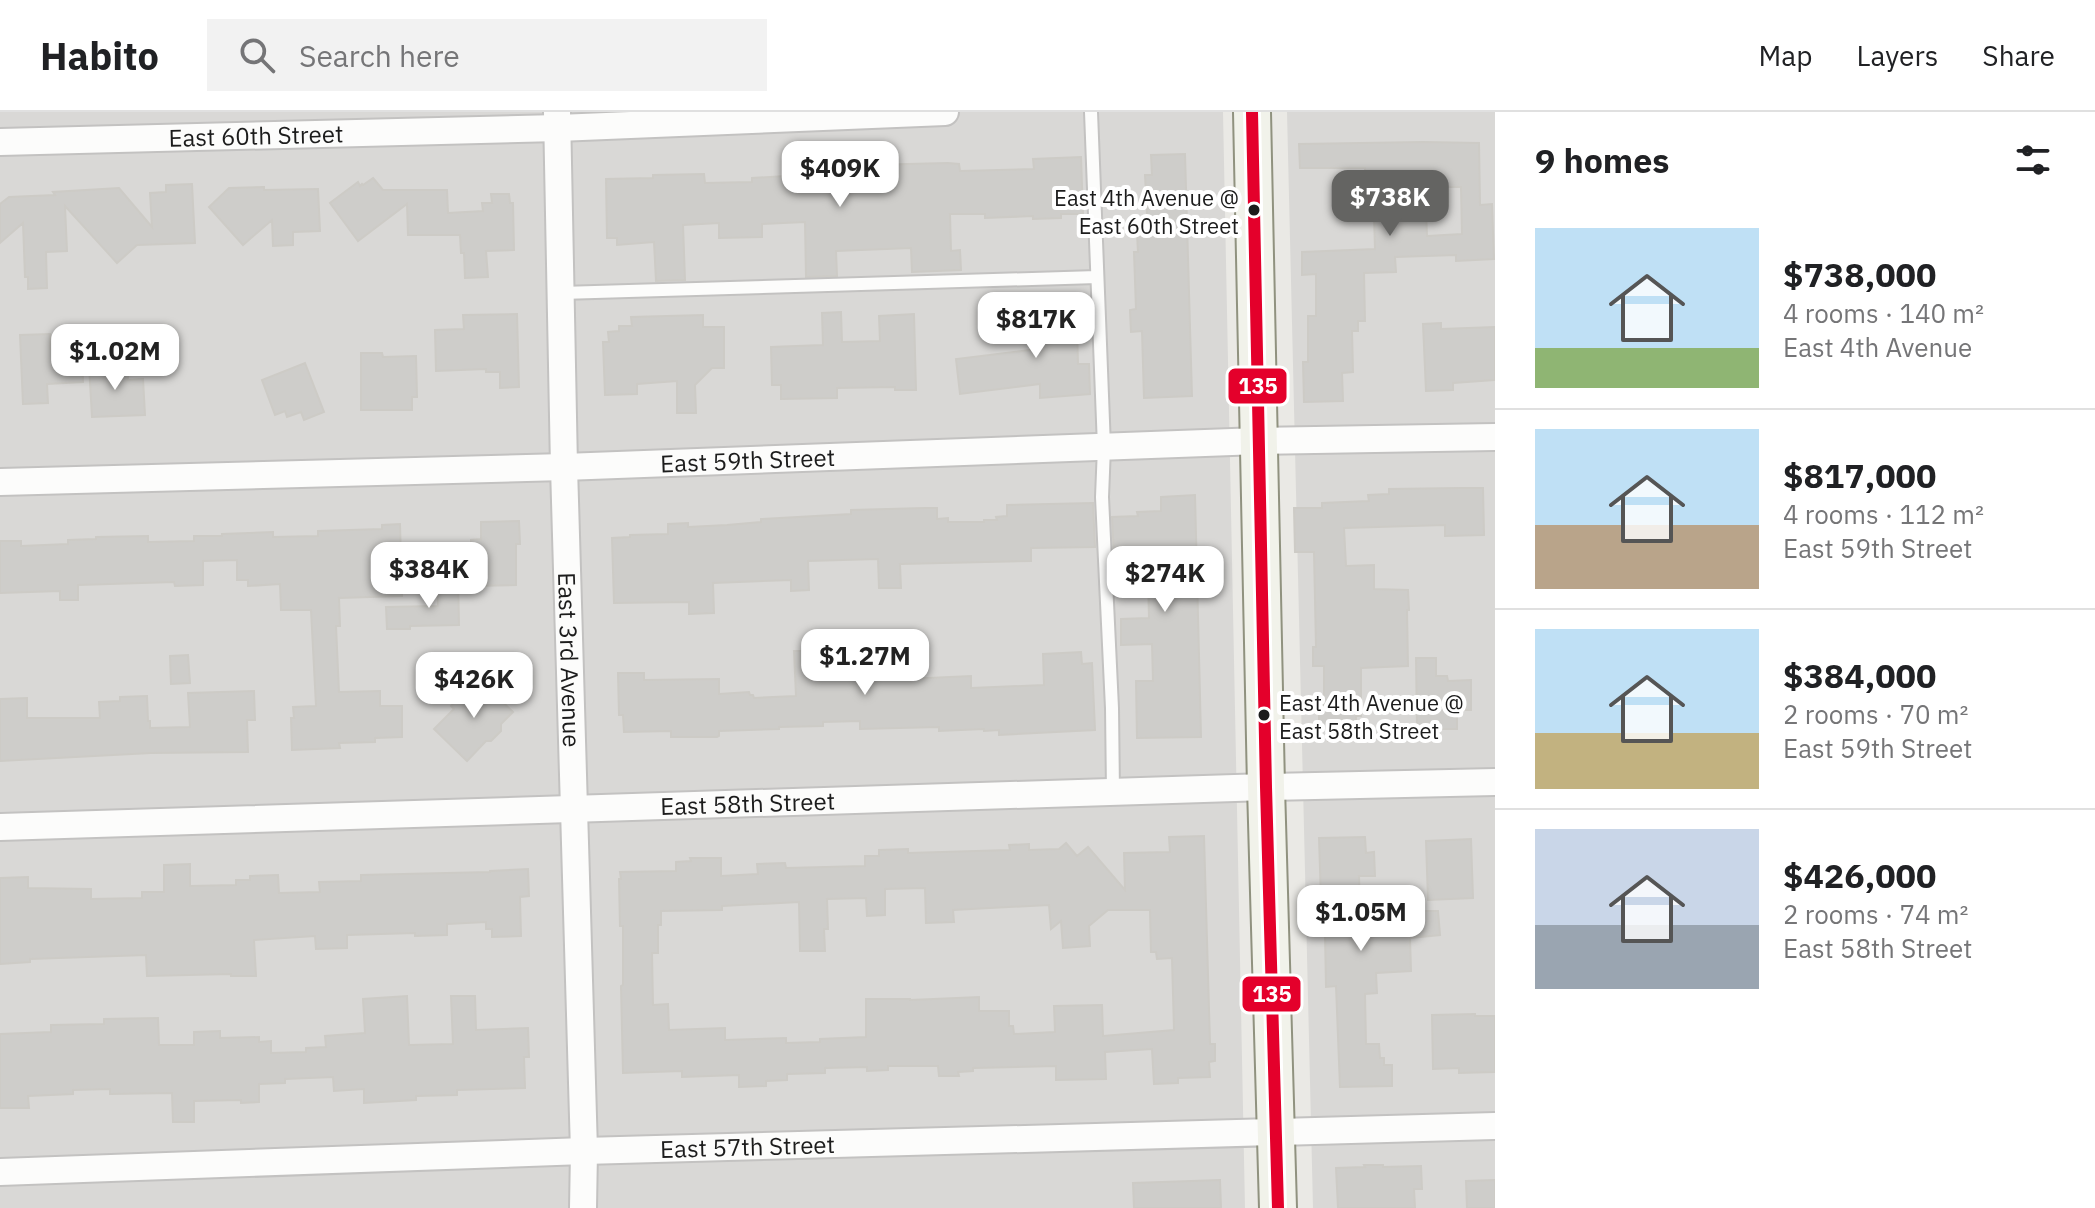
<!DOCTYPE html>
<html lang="en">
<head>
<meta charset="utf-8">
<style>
	body { margin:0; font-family:"IBM Plex Sans",sans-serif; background:#f2f2f2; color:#202124; height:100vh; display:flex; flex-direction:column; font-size:30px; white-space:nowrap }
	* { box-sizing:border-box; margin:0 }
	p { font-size:26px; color:#757577 }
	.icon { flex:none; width:44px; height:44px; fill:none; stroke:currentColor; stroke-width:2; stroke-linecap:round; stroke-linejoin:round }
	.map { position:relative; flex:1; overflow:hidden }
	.panel { display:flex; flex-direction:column; background:#fff; width:600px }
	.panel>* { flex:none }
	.price { position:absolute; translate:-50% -68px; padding:0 18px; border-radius:16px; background:#fff; color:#222; font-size:26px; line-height:52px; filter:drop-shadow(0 2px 4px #0008) }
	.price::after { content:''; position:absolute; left:50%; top:48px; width:24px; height:18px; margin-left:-12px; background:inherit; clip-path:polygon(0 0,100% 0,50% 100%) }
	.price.active { background:#646462; color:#fff }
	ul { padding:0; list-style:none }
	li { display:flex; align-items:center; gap:24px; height:200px; padding:0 40px }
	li+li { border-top:2px solid #e0e0e0 }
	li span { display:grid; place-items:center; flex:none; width:224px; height:160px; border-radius:0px; color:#555 }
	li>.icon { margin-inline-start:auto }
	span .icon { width:96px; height:96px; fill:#fffc; stroke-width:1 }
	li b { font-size:34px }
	h2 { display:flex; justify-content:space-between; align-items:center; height:96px; padding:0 40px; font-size:34px }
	header { display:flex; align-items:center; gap:48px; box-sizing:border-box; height:112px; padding:0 40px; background:#fff; border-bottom:2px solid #e0e0e0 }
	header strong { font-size:38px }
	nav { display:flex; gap:44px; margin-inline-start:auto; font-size:28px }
	.search { width:560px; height:72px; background:#f2f2f2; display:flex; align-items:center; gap:20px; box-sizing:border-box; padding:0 28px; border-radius:0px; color:#757577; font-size:30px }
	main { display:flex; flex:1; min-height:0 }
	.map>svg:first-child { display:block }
</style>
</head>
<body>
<header>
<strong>Habito</strong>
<div class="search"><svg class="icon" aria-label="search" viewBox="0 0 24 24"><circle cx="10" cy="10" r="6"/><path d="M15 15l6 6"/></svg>Search here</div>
<nav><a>Map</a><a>Layers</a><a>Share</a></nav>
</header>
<main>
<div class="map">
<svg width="1495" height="1096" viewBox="0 0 1495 1096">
	<rect width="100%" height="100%" fill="#eae9e5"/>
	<path fill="#d9d8d6" d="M0,0H1223L1245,1096H0Z
		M1287,0H1495V1096H1313Z"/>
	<path fill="#cecdca" stroke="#cdcbc6" stroke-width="2" fill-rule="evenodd" d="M1423,30L1479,31L1480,93L1492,92L1494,147L1456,149V143L1395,145L1396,160L1364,161L1365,209H1358V219H1352L1353,260L1342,261L1343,289L1304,290L1303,250H1308V204H1316V162L1302,163V140L1375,137L1373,71H1365V56H1300L1299,32ZM1425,75H1461L1462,122L1427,124Z
		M1185,42L1192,284L1144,286L1142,219L1131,220L1130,198L1136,197L1134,140H1138L1137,121H1148L1145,63H1152L1151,43Z
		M1081,45L1083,102H1061V106L1033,107V104L985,106V102H950L951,139L960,138L961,158L912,160L911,136L836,139L837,164L806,165L805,110L762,112V125L719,126V111L683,113L685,168L656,169L654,130L617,133V126H607L606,67L653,66V63L704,62L705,71L752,70V66L786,64L831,63V67L868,65L867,53L948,51L959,52L960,59L1034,57L1033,47Z
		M373,66L383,78H447L448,101L483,99L482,91H492L491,82H509L510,91H513L514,138L486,139L488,165L465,166L464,141H461L460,123H408L407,92L358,129L330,91L358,70L360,74L362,72L363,73Z
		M192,72L195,131L137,133L117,151L65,94L67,139L46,140L47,176L28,177V165H25L23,111L0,131V92L9,85L55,83L53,80L119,76L152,115L150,81L166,80V73Z
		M264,75V78L318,77L320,119L293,120V133L273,134L272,108L243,133L209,95L229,76Z
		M1057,184H1087L1088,215L1077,216L1078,252H1089L1090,282L1040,286V272L960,282L956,247L1038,237V223L1058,222Z
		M841,200L842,230L880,229L879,204L914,202L916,278H895V275L837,276V286L781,287V273H772L771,235L823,233L822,201Z
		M517,202L519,275L500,276V260H486V257L436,259L435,218L464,217L463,203Z
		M703,203V215H724V256H712L695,273L696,301H677V269L637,272V282L605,283L603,230H609L608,220L619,219V214H632L631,205Z
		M1441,211V217L1495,215V268L1453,271V278L1426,279L1423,212Z
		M50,222V237L82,238L83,270L47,272L48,291L23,292L20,223Z
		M361,241H382L383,245L416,244L417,285H412V298H361Z
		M128,251V268L143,267L145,303L92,305L89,253Z
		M305,251L324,300L304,308L301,300L287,305L285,299L275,303L262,268Z
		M1460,376H1483L1484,423L1445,424V413L1344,416L1346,454L1374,453V477L1408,478L1409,498H1407L1408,554L1361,556V604H1356V628L1328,629V617H1319V598H1324V554H1313V535H1316L1314,440H1295L1294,396H1322V391L1369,389L1368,383L1389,382V377Z
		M1195,383L1201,625L1137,626L1136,569H1153L1152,532L1121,533V507L1149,506L1148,465H1115L1112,405L1138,404L1137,400L1161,399V385Z
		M1093,391L1095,435L1031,436V449L900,452L901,476H879L878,447L808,449L809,478L791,479V468L713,471L714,501L689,502V490L614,491L612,426L630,425V423L668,422V412L688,411V415L727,413L761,410V407L851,402V398L925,396H937V407L948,406V410H984V408H997L996,405L1007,404V393Z
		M519,409L520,432H516V473L472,474L471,428L481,427V410Z
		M400,412L402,484L339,486L340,514H336L339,580L380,579V594H402V625L375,626V630L339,631L340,636L292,638L291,606H294L293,595L316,594L311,498H281L280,472L248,474V468H237V448L203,449V473L175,474L174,470L78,473V488H60V479L0,481V429H21V434L68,432V428L96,427V425L148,424V430L194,429V424H222V422L273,420V425L318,424V419L382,417V413Z
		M437,466H458L459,513L410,514V517H387L386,495L438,494Z
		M899,520L902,549H906V567L971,564V576L1044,573L1043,542L1081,540L1082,552L1092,551L1095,618L999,623V618L984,619V617L939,619V615L860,617V609L823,610V614L779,615V617L719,619V624L717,625H671V619L624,620L623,603H619L618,561H644V568L719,567V582L749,580L750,583H753L754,586L796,584L794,539H808L807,534H829V523L848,522V527Z
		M188,543L190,571L171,572L170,544Z
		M1416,546H1436V564H1447L1448,569L1471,568V598H1457V617H1434V614H1417Z
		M482,570L513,600L501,612V619L491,629H486L467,649L434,617L454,597L451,594L472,573L475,576Z
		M254,579L255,608H247L248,640L151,641L0,649V587L27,586V606H100L99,590L120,589V585L147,584L148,609H150V616L190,615L188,581Z
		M1204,724L1210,932H1215V949L1209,950L1210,965L1178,966V971L1154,972L1152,937L1105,940L1106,967L1056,968V954L973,956V959L958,960L959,964H939L938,954H888V958L867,959V955L825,956V961L787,962V968L766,969V974L739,975V963L682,965V959L623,961L621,874L623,873V814H620L619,767H621L620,760L676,759V750L691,749L690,746H721V764L758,762L757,752L785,751L786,756L865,754V744H879V738L908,737V741L1010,738L1009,733L1029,732V738L1059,737L1066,731L1077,744L1088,735L1125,778L1124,741L1170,740L1169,725ZM925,776L926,811L954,810L953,798L1049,793L1051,817L1061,809L1063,836L1090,834L1089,814L1108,798H1150L1151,840H1156L1157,847L1172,846L1174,918L1103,924L1102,893L1054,894L1055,920L1014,922L1013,914H1009V899H979V885L910,888V887H866V925L820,927V930L786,931V926L725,928V916L669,918L668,892L653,893L652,841H658V813H661V799L722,798V794L799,790L800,839H825L824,817H828L827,787L866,786L867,804L885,803V777Z
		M1365,725L1366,741L1374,740L1375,764H1359L1360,799H1438L1440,823L1410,826L1411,859L1376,861L1377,881L1365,882L1366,932H1379L1380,946H1384V953H1392V974L1340,975L1336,874L1326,875L1325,822H1318L1317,787H1321L1319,726Z
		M1471,727L1473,786L1428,788L1426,729Z
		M190,752V774L236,773V768H250V764L278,763L279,781L320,780L319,770L361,769V763L490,760V759L528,757L529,784L520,785L521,824L492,825V817H486V810L447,812V823L415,824V821L347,823V836L316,837L315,824L254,828L256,864H231V862L147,864L146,843L30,847V850L0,852V766L28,765V776L91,777V787L142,786V780H164V753Z
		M407,884L409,933L453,932L451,884H475L476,918L528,916L529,945H524L525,976L457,978V983L416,984V988L364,991V977L334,979L333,965L285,967V971L259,972V990L241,991V988L194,989V1010H173L172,981L110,982V977L73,978V982L28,984L29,996H0V922L51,920V913L104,912V907L158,906L159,933H194V920L220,919V926L259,925V930L271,929V941L306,940V936L326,935L325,924L365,921L363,887Z
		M1475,902V904H1495V960L1459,961V956L1433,957L1432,903Z
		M1364,1053H1383V1055L1421,1054L1422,1077H1414L1415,1096H1338L1336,1056L1365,1055Z
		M1220,1068L1221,1096H1134L1133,1071Z
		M1495,1068V1096H1467L1466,1069Z"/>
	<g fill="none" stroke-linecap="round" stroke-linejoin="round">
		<defs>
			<path id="lane" d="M1091,0L1104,335L1102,385L1112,596L1113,680
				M561,181L1097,165"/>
			<g id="street">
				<path id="s1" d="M557,0L564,355L584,1039L583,1096"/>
				<path id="s2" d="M0,30L558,16L945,0"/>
				<path id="s3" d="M0,370L564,355L1259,329L1495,325"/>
				<path id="s4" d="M0,715L1266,675L1495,670"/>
				<path id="s5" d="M0,1060L584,1039L1495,1014"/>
			</g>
			<path id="secondary" d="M1252,0L1266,675L1278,1096"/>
		</defs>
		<use href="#lane" stroke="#c3c2c1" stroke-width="16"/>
		<use href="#street" stroke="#c3c2c1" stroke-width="30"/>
		<use href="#secondary" stroke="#90927f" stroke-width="40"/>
		<use href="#lane" stroke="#fcfcfb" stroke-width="12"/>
		<use href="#street" stroke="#fcfcfb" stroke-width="26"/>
		<use href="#secondary" stroke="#f1f2ea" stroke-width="36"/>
		<defs>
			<path id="bus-1" d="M1252,0L1266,675L1278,1096"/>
		</defs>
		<use href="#bus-1" stroke="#fff" stroke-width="18"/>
		<use href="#bus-1" stroke="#e4002b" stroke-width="12"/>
	</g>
	<g fill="#1c1c1c" stroke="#fff" stroke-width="3">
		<circle cx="1254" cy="98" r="7"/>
		<circle cx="1264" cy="603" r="7"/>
	</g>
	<g text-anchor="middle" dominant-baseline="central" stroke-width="8" stroke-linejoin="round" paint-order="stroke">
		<g font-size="22" fill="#1c1c1c" stroke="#fff" text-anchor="end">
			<text x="1239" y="85">East 4th Avenue @<tspan x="1239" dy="28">East 60th Street</tspan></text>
			<text x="1279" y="590" text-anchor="start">East 4th Avenue @<tspan x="1279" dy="28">East 58th Street</tspan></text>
		</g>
		<g font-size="24" fill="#1c1c1c" stroke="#fff">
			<text stroke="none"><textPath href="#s2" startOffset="256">East 60th Street</textPath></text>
			<text stroke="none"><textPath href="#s3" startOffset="748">East 59th Street</textPath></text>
			<text stroke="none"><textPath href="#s1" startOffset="548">East 3rd Avenue</textPath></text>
			<text stroke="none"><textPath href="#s4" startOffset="748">East 58th Street</textPath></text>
			<text stroke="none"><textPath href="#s5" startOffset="748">East 57th Street</textPath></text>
		</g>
	</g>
	<g stroke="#fff" stroke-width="3">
		<rect x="1227" y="255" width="61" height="38" rx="8" fill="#e4002b"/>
		<rect x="1241" y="863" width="61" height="38" rx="8" fill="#e4002b"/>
	</g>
	<g font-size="22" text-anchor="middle" font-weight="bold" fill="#fff">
		<text x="1258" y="282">135</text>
		<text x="1272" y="890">135</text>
	</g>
</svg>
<b class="price" style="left:840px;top:97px">$409K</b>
<b class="price active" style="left:1390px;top:126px">$738K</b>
<b class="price" style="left:1036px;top:248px">$817K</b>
<b class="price" style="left:115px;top:280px">$1.02M</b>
<b class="price" style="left:429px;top:498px">$384K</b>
<b class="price" style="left:1165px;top:502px">$274K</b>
<b class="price" style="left:865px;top:585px">$1.27M</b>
<b class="price" style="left:474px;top:608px">$426K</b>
<b class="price" style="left:1361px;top:841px">$1.05M</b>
</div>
<section class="panel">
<h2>9 homes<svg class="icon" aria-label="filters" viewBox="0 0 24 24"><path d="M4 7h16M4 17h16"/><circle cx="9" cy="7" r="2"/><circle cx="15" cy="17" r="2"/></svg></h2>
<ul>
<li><span style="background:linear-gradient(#bfe0f5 75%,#8fb573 0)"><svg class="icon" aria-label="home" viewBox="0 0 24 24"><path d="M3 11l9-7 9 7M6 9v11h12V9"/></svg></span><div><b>$738,000</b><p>4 rooms · 140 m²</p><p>East 4th Avenue</p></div></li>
<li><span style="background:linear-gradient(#bfe0f5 60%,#b9a48a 0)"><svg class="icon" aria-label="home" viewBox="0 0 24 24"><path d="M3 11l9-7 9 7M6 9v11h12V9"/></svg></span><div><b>$817,000</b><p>4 rooms · 112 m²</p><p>East 59th Street</p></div></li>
<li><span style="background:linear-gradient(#bfe0f5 65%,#c2b280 0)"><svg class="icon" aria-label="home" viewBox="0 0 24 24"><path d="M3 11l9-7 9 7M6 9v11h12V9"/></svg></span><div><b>$384,000</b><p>2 rooms · 70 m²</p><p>East 59th Street</p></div></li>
<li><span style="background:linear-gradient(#c9d6e8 60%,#9aa5b1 0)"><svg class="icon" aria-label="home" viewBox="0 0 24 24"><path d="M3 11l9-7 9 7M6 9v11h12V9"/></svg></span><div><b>$426,000</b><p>2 rooms · 74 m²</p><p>East 58th Street</p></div></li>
</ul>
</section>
</main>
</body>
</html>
